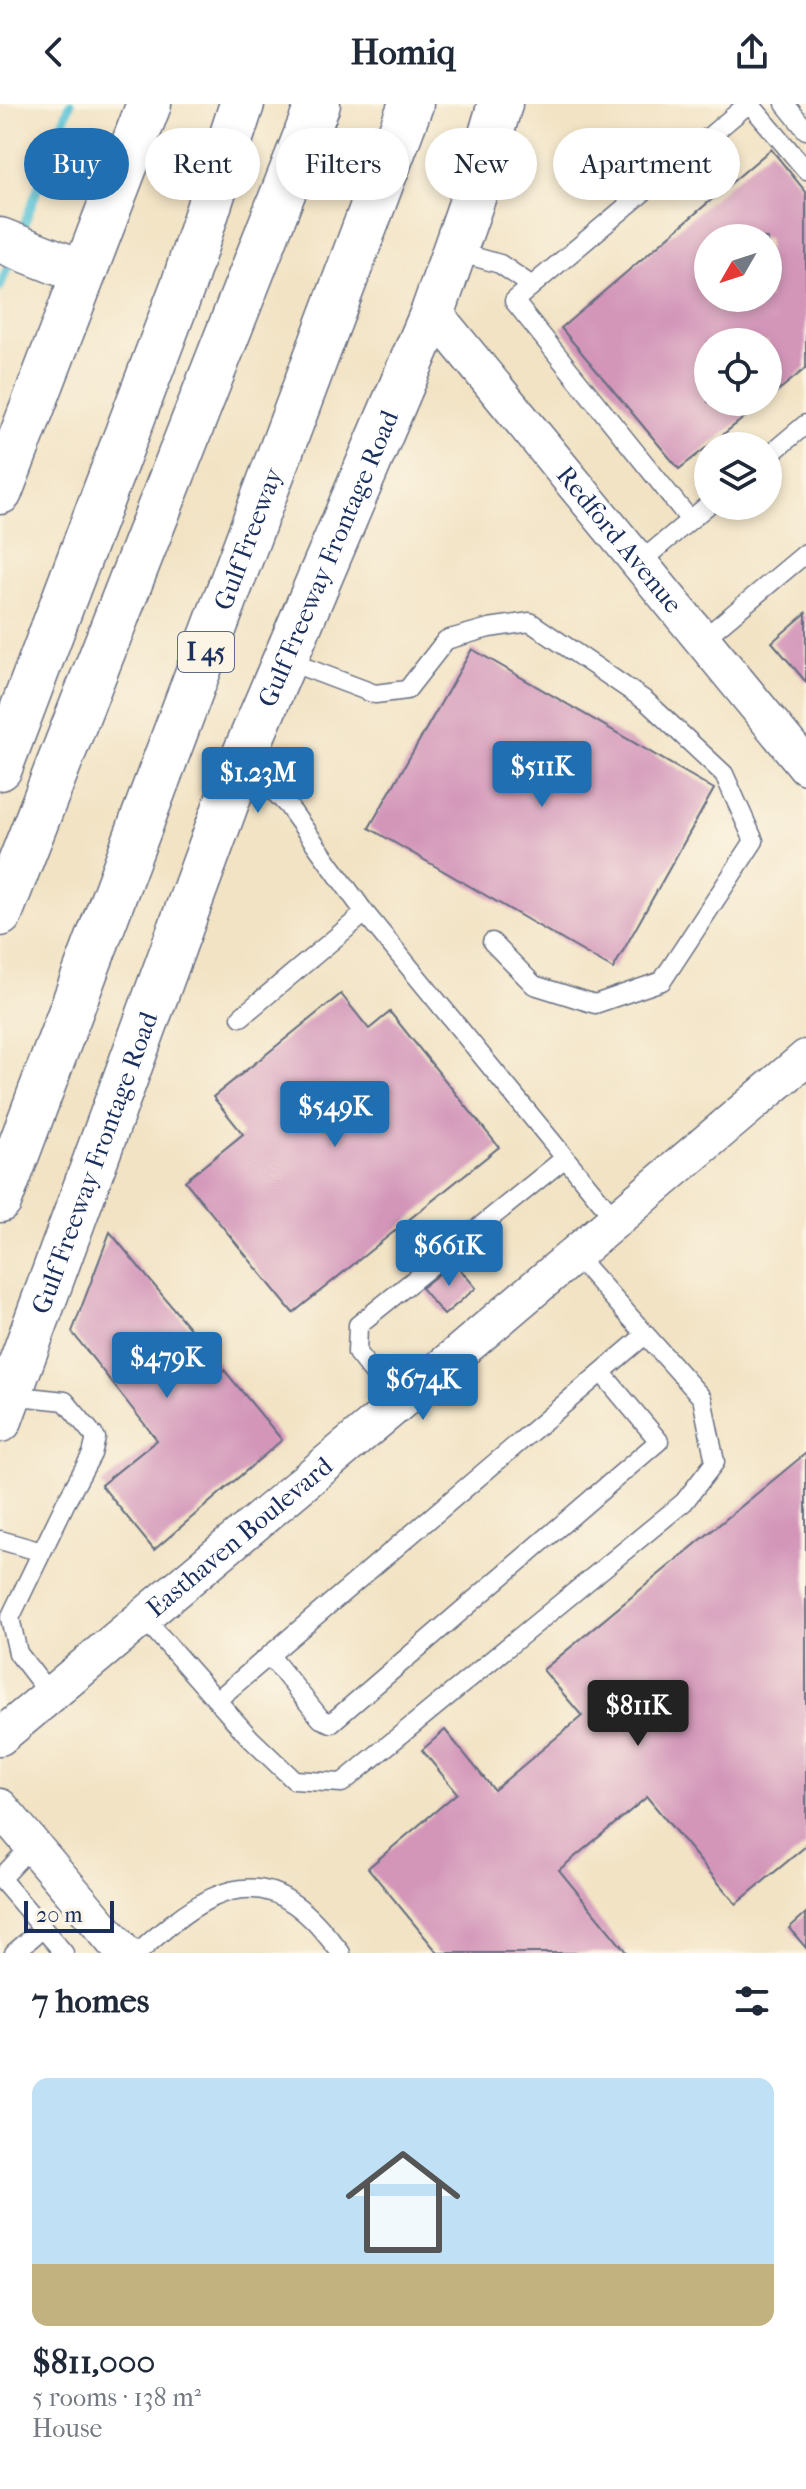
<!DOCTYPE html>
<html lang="en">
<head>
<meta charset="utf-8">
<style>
	body { margin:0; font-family:"IM FELL French Canon",serif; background:#f2f2f3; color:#1f2937; height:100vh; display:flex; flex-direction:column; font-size:30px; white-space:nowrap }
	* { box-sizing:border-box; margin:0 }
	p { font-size:26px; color:#747a83 }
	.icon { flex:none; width:44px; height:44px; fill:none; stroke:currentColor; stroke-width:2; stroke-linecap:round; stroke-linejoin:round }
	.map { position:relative; height:1849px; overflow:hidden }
	.panel { display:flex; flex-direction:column; background:#fff; flex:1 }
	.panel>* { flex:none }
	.banner { position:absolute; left:24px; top:24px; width:758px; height:72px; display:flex; gap:16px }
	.needle { width:52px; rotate:231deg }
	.buttons { position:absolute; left:694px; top:120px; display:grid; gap:16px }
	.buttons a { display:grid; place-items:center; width:88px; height:88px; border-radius:50%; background:#fff; box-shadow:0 4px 12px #0003; font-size:40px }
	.scale { position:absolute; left:24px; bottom:20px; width:90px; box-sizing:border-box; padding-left:8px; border:4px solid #1b2f5e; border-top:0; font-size:22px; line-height:28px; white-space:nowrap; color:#1b2f5e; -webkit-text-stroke:6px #fcf5e5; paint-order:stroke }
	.price { position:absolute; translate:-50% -68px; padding:0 18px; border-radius:8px; background:#1f6fb2; color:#fff; font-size:26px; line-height:52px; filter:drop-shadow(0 2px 4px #0008) }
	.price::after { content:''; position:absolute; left:50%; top:48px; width:24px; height:18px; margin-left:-12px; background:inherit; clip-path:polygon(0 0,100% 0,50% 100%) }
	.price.selected { background:#222; color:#fff }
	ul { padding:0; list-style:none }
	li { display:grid; align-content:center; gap:16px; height:424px; padding:0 32px }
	li span { display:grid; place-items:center; height:248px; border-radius:16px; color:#555 }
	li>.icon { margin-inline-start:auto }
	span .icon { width:144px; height:144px; fill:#fffc; stroke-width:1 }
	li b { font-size:34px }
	h2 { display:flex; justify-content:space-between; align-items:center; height:96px; padding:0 32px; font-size:34px }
	.pill { padding:0 28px; border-radius:36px; background:#fff; box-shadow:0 4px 12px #0003; font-size:28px; line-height:72px }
	.pill.selected { background:#1f6fb2; color:#fff }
	header { display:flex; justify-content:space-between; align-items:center; height:104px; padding:0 32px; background:#fff; font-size:36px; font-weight:800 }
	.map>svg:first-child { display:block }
</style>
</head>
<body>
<header><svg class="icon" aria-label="back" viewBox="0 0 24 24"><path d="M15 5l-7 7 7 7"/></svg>Homiq<svg class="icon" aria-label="share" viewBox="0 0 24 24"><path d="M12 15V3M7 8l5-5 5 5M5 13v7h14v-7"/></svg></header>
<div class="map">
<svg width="806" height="1849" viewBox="0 0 806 1849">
	<rect width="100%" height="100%" fill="#fcf5e5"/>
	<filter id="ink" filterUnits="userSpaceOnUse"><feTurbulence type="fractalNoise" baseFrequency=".0125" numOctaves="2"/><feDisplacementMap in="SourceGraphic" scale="16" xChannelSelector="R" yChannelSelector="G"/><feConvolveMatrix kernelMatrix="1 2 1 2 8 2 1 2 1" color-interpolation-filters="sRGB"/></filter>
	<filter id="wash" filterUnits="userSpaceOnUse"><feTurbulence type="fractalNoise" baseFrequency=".006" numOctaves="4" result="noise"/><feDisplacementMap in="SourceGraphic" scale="32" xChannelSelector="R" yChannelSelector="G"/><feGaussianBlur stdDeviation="1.8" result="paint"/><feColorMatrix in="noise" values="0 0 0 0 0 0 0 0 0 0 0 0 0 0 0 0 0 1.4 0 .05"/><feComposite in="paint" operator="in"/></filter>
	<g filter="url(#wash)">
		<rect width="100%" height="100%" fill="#f2e3c4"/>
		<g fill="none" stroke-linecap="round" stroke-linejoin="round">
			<path stroke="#5bc4d7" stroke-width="9" d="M20,131L70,0
				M0,183L12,152"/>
		</g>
		<g id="blocks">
			<path fill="#d396b9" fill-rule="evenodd" d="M771,45L806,88V264L768,295V238H708V298H764L679,365L561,224ZM708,134H768V194H708Z
				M806,509V578L772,538Z
				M472,545L714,685L613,865L369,724Z
				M341,890L369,925L390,908L499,1043L293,1209L185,1077L243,1030L213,993Z
				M110,1128L282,1336L154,1446L101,1381L157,1336L72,1228Z
				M454,1158L476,1184L444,1211L421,1184Z
				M806,1349V1742L736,1800L647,1693L559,1766L627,1849H438L368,1764L457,1689L422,1646L445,1626L494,1686L582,1612L543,1566Z
				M806,1809V1844L789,1824Z"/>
		</g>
	</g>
	<g filter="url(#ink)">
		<use href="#blocks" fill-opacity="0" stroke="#666e82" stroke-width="2"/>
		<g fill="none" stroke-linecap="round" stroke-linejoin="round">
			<defs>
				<path id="service" d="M750,0L806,66
					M785,0L806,26
					M454,147L500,160L532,182
					M768,352L806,320
					M690,416L514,197L748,0
					M639,459L708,401
					M702,536L806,449
					M285,556L375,590L407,586L446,536L489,524L530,518L646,597L724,670L754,737L662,877L595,900L534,881L492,838
					M244,656L288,702L365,809L616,1116
					M241,913L365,809
					M9,1291L65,1297L96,1334L92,1350L66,1398L10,1514L18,1549L51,1592
					M398,1300L357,1249L358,1221L565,1054
					M0,1436L42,1448
					M144,1514L250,1634L294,1676L342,1679L684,1398L715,1358L702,1294L575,1151
					M270,1552L321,1615L331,1619L659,1337L602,1269
					M217,1596L645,1231
					M0,1774L64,1849
					M0,1775L32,1741
					M14,1849L43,1824
					M138,1849C180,1811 237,1758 294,1800C313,1813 327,1832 341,1849"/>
				<g id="minor">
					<path id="s1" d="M433,208L806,662"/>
					<path id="s2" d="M0,1633L455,1252L806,954"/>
					<path d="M0,1703L124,1849"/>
				</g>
				<path id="tertiary" d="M0,136L84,169"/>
				<g id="secondary">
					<path d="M0,388L149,0"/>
					<path id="s3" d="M0,1316L243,654L433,208L487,54"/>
				</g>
				<g id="motorway">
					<path d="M473,91L500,0"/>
					<path d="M0,664L184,179L242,0"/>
					<path d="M0,810L318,0"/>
					<path id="s4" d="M0,1096L411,0"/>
				</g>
			</defs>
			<use href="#service" stroke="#666e82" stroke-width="21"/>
			<use href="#minor" stroke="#666e82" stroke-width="39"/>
			<use href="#tertiary" stroke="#666e82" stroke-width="47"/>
			<use href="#secondary" stroke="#666e82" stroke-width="47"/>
			<use href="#motorway" stroke="#666e82" stroke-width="47"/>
			<use href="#service" stroke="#fff" stroke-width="18"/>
			<use href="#minor" stroke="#fff" stroke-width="36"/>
			<use href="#tertiary" stroke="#fff" stroke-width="44"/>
			<use href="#secondary" stroke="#fff" stroke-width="44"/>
			<use href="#motorway" stroke="#fff" stroke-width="44"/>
		</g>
	</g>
	<g text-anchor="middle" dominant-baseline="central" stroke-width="6" stroke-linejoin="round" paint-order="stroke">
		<rect fill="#fcf5e5" stroke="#5e6a86" stroke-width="2" x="178" y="528" width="56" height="40" rx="6"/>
		<g font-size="24" font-weight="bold" fill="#1b2f5e">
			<text x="206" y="548">I 45</text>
		</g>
		<g font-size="26" fill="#1b2f5e" stroke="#fcf5e5">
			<text stroke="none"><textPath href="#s1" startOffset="294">Redford Avenue</textPath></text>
			<text stroke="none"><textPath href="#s4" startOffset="706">Gulf Freeway</textPath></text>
			<text stroke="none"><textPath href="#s3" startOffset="922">Gulf Freeway Frontage Road</textPath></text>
			<text stroke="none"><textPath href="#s3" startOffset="274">Gulf Freeway Frontage Road</textPath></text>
			<text stroke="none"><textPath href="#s2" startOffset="312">Easthaven Boulevard</textPath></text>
		</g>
	</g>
</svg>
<div class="buttons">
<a><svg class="needle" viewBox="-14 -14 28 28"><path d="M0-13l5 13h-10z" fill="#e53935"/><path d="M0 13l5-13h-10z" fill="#747a83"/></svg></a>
<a><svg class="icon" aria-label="locate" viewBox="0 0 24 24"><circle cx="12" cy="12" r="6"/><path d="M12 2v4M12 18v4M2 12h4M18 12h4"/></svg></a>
<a><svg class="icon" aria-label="layers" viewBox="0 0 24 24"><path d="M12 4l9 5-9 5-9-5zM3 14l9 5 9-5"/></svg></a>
</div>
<div class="scale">20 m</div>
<b class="price" style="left:542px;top:705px">$511K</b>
<b class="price" style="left:258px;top:711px">$1.23M</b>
<b class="price" style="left:335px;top:1045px">$549K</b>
<b class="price" style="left:449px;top:1184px">$661K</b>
<b class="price" style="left:167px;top:1296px">$479K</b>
<b class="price" style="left:423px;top:1318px">$674K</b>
<b class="price selected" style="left:638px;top:1644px">$811K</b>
<div class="banner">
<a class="pill selected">Buy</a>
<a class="pill">Rent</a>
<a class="pill">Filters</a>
<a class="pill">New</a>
<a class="pill">Apartment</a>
</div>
</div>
<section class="panel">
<h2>7 homes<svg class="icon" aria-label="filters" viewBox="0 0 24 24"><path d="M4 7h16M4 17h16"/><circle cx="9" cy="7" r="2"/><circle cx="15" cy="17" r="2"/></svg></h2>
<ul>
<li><span style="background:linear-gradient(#bfe0f5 75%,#c2b280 0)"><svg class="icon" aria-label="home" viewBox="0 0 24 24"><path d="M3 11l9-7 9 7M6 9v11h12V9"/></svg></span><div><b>$811,000</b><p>5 rooms · 138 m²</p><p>House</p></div></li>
</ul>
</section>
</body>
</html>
